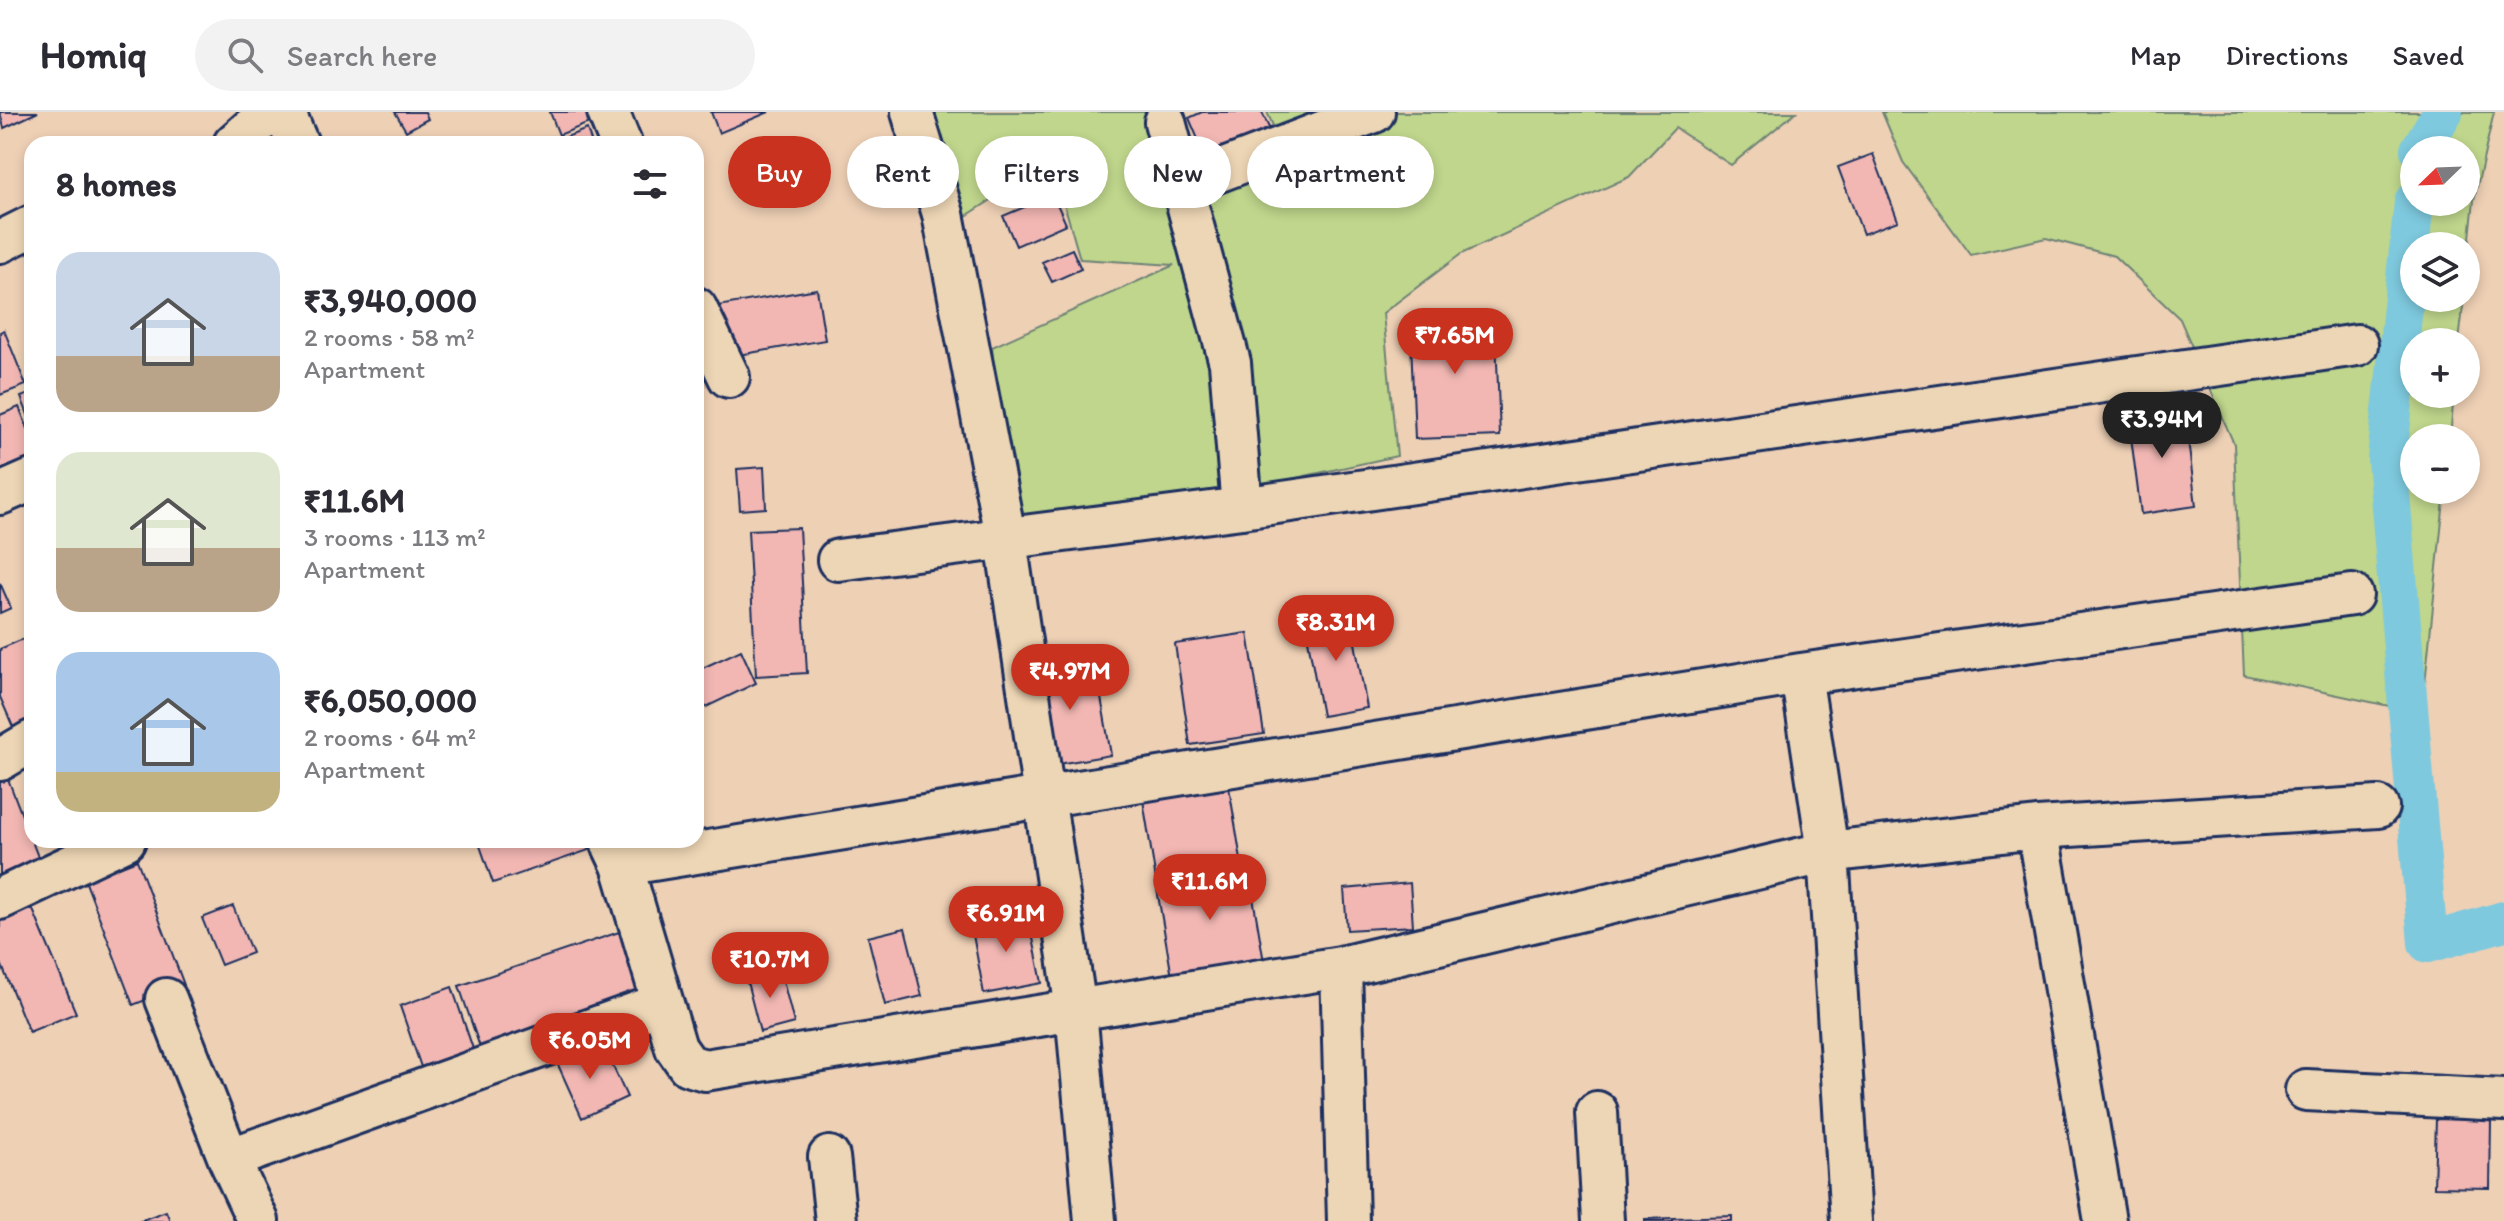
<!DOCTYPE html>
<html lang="en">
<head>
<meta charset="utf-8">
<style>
	body { margin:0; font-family:Itim,sans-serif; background:#f2f2f3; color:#2b2b33; height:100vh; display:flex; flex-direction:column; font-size:30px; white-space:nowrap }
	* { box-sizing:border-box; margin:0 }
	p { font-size:26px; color:#7c7c81 }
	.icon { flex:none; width:44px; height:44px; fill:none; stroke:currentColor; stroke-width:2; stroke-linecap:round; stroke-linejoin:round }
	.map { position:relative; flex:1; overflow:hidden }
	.details { position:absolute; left:24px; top:24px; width:680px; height:712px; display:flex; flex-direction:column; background:#fff; border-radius:24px; box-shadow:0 4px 12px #0003 }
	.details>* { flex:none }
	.guide { position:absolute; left:728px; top:24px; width:760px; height:72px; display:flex; gap:16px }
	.needle { width:52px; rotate:247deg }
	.fabs { position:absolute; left:2400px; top:24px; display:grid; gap:16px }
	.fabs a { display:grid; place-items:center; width:80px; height:80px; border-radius:50%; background:#fff; box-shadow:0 4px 12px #0003; font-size:40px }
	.price { position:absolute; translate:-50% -68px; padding:0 18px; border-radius:28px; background:#c8321e; color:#fff; font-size:26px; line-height:52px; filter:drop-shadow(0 2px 4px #0008) }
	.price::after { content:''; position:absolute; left:50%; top:48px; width:24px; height:18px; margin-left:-12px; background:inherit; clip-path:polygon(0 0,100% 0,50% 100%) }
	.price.active { background:#222; color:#fff }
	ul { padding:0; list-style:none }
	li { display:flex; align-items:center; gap:24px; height:200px; padding:0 32px }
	li span { display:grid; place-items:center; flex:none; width:224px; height:160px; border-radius:24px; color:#555 }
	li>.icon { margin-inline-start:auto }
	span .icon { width:96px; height:96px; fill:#fffc; stroke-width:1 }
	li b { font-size:34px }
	h2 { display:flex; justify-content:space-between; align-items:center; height:96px; padding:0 32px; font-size:34px }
	.tag { padding:0 28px; border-radius:36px; background:#fff; box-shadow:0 4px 12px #0003; font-size:28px; line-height:72px }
	.tag.active { background:#c8321e; color:#fff }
	header { display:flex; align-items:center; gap:48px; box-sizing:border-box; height:112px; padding:0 40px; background:#fff; border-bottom:2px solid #e1e1e2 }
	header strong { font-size:38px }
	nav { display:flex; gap:44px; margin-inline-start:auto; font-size:28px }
	.search { width:560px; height:72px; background:#f2f2f3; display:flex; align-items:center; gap:20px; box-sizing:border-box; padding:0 28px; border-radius:44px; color:#7c7c81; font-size:30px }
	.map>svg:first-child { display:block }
</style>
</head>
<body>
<header>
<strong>Homiq</strong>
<div class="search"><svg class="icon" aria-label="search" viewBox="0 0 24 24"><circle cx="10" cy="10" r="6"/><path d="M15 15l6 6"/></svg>Search here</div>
<nav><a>Map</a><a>Directions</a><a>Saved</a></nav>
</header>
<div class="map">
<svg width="2504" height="1109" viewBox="0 0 2504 1109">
	<rect width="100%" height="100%" fill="#eed0b5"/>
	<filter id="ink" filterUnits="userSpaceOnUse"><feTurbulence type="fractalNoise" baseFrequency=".0125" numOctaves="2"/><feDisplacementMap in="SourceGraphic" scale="16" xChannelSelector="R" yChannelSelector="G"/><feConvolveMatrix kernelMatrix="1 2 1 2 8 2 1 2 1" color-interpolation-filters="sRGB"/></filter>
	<g filter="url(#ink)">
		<path fill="#bfd68c" stroke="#6d8275" stroke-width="2" fill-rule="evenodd" d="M932,0H1155L1223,264L1228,368L1212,390L1007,414L992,235L1174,153L1080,147L1052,49L957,110Z
			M1267,0H1796L1731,53L1675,16L1629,65L1461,142L1383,201L1397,344L1254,375L1189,72L1281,32Z
			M1882,0H2494L2474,88L2466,164V134H2414V186H2464L2459,230H2414V282H2454L2450,326H2414V378H2445L2422,601L2244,563L2234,332L2180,207L2114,144L2046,126L1971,143L1903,50ZM2414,38H2466V90H2414Z"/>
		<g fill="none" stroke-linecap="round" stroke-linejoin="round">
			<path stroke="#7ec9de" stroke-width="40" d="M2420,38L2443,0
				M2414,90L2387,347L2428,831L2504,809"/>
		</g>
		<path fill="#f2b7b3" stroke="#1b2f5e" stroke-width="2" d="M0,0H38L4,16Z
			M395,0H425L428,7L406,19Z
			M550,0H589L592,10L559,23Z
			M711,0H769L719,21Z
			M1202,0H1262L1273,25L1209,53L1189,6Z
			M587,17L592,32H548Z
			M1873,42L1898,109L1863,122L1838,55Z
			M1053,83L1066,112L1016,134L1003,104Z
			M1072,137L1081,157L1052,170L1042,150Z
			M817,177L825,228L727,245L718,194Z
			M1495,201L1500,324L1415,327L1410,204Z
			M4,218L26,273L0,283V220Z
			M32,281V313L21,285Z
			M19,295L32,326V347L0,360V303Z
			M2184,295L2196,394L2141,402L2128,302Z
			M764,355L766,396L740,398L737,357Z
			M799,416L807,561L756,564L748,418Z
			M0,471L11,496L0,501Z
			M1349,498L1367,596L1322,604L1304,506Z
			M1248,521L1264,622L1190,633L1175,532Z
			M30,524L32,607L13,615L0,585V537Z
			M741,538L756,571L696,600V559Z
			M1094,545L1111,643L1046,654L1029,556Z
			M8,667L43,758L0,774V670Z
			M1228,669L1242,754L1156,768L1142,682Z
			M478,728H585L589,738L493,771Z
			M137,748L184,873L133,893L85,768Z
			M1248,756L1264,850L1172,865L1156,771Z
			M1410,771L1413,814L1347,818L1344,777Z
			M31,793L76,901L29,920L0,849V805Z
			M233,794L252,841L221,853L202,806Z
			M1028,801L1042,871L984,882L971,812Z
			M905,816L922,884L885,893L868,825Z
			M625,818L650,891L484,947L459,874Z
			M780,857L794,911L760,920L746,866Z
			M452,875L473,937L421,955L400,894Z
			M576,935L583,949L606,939L627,985L582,1006L554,944Z
			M2436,1007L2491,1008L2490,1076L2434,1075Z
			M166,1099L170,1109H139Z
			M1732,1104V1109H1645V1107Z"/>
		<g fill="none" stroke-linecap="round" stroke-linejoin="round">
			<defs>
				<path id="minor" d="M284,0L298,32
					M608,0L621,32
					M912,0L943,102L1006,429L1076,898L1095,1109
					M1165,10L1230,251L1242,396
					M234,32L270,0
					M1180,74L1374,0
					M0,130L32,114
					M696,196L729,265
					M0,382L32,368
					M838,448L1242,396L2357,233
					M1801,562L2352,483
					M0,648L32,629
					M2037,716L2105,1109
					M612,732L622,753L676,936L688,953L705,958L1341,855L1348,1109
					M622,753L1801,562L1828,740L2037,716L2378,695
					M0,787L125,728
					M1341,855L1828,740L1851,1109
					M166,887L229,1047L258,1109
					M2306,978L2504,988
					M1597,1000L1603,1109
					M829,1045L836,1109
					M229,1047L661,892"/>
			</defs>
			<use href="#minor" stroke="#1b2f5e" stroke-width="46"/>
			<use href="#minor" stroke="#edd6b5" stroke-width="40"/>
		</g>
	</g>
</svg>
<div class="fabs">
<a><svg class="needle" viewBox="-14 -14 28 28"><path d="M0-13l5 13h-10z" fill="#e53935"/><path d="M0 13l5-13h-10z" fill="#7c7c81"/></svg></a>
<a><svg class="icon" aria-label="layers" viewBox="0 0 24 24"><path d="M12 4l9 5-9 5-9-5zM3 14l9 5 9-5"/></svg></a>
<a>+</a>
<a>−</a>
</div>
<b class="price" style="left:1455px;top:264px">₹7.65M</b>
<b class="price active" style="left:2162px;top:348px">₹3.94M</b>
<b class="price" style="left:1336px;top:551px">₹8.31M</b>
<b class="price" style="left:1070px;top:600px">₹4.97M</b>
<b class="price" style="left:1210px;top:810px">₹11.6M</b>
<b class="price" style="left:1006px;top:842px">₹6.91M</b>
<b class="price" style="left:770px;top:888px">₹10.7M</b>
<b class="price" style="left:590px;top:969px">₹6.05M</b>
<div class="guide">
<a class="tag active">Buy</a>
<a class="tag">Rent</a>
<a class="tag">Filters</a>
<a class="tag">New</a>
<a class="tag">Apartment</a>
</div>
<section class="details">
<h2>8 homes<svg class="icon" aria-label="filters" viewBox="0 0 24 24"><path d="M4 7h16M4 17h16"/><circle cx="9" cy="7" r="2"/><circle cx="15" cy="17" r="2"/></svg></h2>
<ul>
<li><span style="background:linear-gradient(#c9d6e8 65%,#b9a48a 0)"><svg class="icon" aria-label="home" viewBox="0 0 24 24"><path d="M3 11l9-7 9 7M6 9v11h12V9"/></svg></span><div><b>₹3,940,000</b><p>2 rooms · 58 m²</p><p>Apartment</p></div></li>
<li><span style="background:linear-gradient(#dfe7d0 60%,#b9a48a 0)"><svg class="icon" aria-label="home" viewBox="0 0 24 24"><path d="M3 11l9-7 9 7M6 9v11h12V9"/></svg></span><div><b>₹11.6M</b><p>3 rooms · 113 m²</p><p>Apartment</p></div></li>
<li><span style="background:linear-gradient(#a9c7e8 75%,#c2b280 0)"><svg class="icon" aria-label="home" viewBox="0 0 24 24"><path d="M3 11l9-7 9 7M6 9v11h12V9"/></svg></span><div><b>₹6,050,000</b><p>2 rooms · 64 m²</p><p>Apartment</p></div></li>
</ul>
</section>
</div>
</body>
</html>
